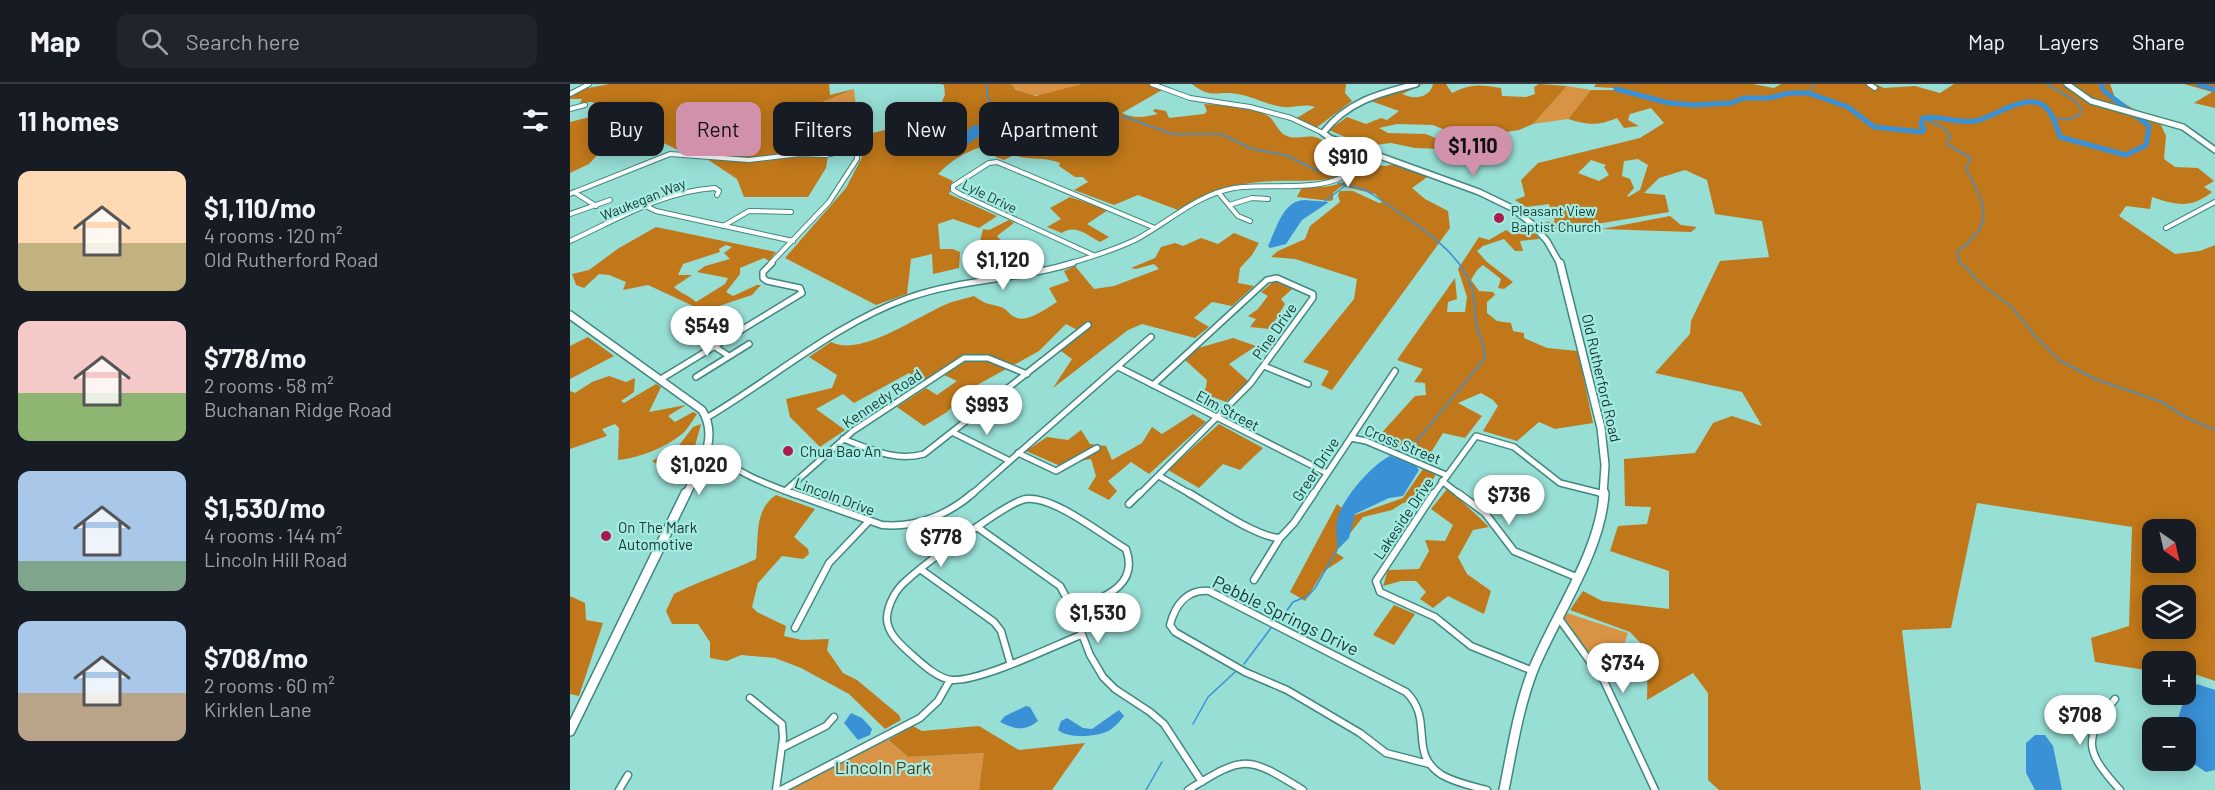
<!DOCTYPE html>
<html lang="en">
<head>
<meta charset="utf-8">
<style>
	body { margin:0; font-family:Barlow,sans-serif; background:#20242c; color:#f1f3f6; height:100vh; display:flex; flex-direction:column; font-size:22px; white-space:nowrap }
	* { box-sizing:border-box; margin:0 }
	p { font-size:20px; color:#9ea1a6 }
	.icon { flex:none; width:33px; height:33px; fill:none; stroke:currentColor; stroke-width:2; stroke-linecap:round; stroke-linejoin:round }
	.map { position:relative; flex:1; overflow:hidden }
	.details { display:flex; flex-direction:column; background:#171b24; width:570px }
	.details>* { flex:none }
	.guide { position:absolute; left:18px; top:18px; width:570px; height:54px; display:flex; gap:12px }
	.needle { width:39px; rotate:146deg }
	.tools { position:absolute; left:1572px; top:435px; display:grid; gap:12px }
	.tools a { display:grid; place-items:center; width:54px; height:54px; border-radius:12px; background:#171b24; box-shadow:0 3px 15px #0003; font-size:30px }
	.price { position:absolute; translate:-50% -51px; padding:0 14px; border-radius:21px; background:#fff; color:#222; font-size:20px; line-height:39px; filter:drop-shadow(0 2px 3px #0008) }
	.price::after { content:''; position:absolute; left:50%; top:36px; width:18px; height:14px; margin-left:-9px; background:inherit; clip-path:polygon(0 0,100% 0,50% 100%) }
	.price.current { background:#d291ab; color:#111 }
	ul { padding:0; list-style:none }
	li { display:flex; align-items:center; gap:18px; height:150px; padding:0 18px }
	li span { display:grid; place-items:center; flex:none; width:168px; height:120px; border-radius:12px; color:#555 }
	li>.icon { margin-inline-start:auto }
	span .icon { width:72px; height:72px; fill:#fffc; stroke-width:1 }
	li b { font-size:26px }
	h2 { display:flex; justify-content:space-between; align-items:center; height:72px; padding:0 18px; font-size:26px }
	.pill { padding:0 21px; border-radius:12px; background:#171b24; box-shadow:0 3px 15px #0003; font-size:21px; line-height:54px }
	.pill.current { background:#d291ab; color:#111 }
	header { display:flex; align-items:center; gap:36px; box-sizing:border-box; height:84px; padding:0 30px; background:#171b24; border-bottom:2px solid #363941 }
	header strong { font-size:28px }
	nav { display:flex; gap:33px; margin-inline-start:auto; font-size:21px }
	.search { width:420px; height:54px; background:#20242c; display:flex; align-items:center; gap:15px; box-sizing:border-box; padding:0 21px; border-radius:12px; color:#9ea1a6; font-size:22px }
	main { display:flex; flex:1; min-height:0 }
	.map>svg:first-child { display:block }
</style>
</head>
<body>
<header>
<strong>Map</strong>
<div class="search"><svg class="icon" aria-label="search" viewBox="0 0 24 24"><circle cx="10" cy="10" r="6"/><path d="M15 15l6 6"/></svg>Search here</div>
<nav><a>Map</a><a>Layers</a><a>Share</a></nav>
</header>
<main>
<section class="details">
<h2>11 homes<svg class="icon" aria-label="filters" viewBox="0 0 24 24"><path d="M4 7h16M4 17h16"/><circle cx="9" cy="7" r="2"/><circle cx="15" cy="17" r="2"/></svg></h2>
<ul>
<li><span style="background:linear-gradient(#ffd9b3 60%,#c2b280 0)"><svg class="icon" aria-label="home" viewBox="0 0 24 24"><path d="M3 11l9-7 9 7M6 9v11h12V9"/></svg></span><div><b>$1,110/mo</b><p>4 rooms · 120 m²</p><p>Old Rutherford Road</p></div></li>
<li><span style="background:linear-gradient(#f6c9c9 60%,#8fb573 0)"><svg class="icon" aria-label="home" viewBox="0 0 24 24"><path d="M3 11l9-7 9 7M6 9v11h12V9"/></svg></span><div><b>$778/mo</b><p>2 rooms · 58 m²</p><p>Buchanan Ridge Road</p></div></li>
<li><span style="background:linear-gradient(#a9c7e8 75%,#7fa58c 0)"><svg class="icon" aria-label="home" viewBox="0 0 24 24"><path d="M3 11l9-7 9 7M6 9v11h12V9"/></svg></span><div><b>$1,530/mo</b><p>4 rooms · 144 m²</p><p>Lincoln Hill Road</p></div></li>
<li><span style="background:linear-gradient(#a9c7e8 60%,#b9a48a 0)"><svg class="icon" aria-label="home" viewBox="0 0 24 24"><path d="M3 11l9-7 9 7M6 9v11h12V9"/></svg></span><div><b>$708/mo</b><p>2 rooms · 60 m²</p><p>Kirklen Lane</p></div></li>
</ul>
</section>
<div class="map">
<svg width="1645" height="706" viewBox="0 0 1645 706">
	<rect width="100%" height="100%" fill="#97ded5"/>
	<path fill="#d99344" d="M441,0H512C491,6 457,22 441,0Z
		M997,2L1021,6L998,35L963,40Z
		M284,5L289,52L265,56L248,37L250,19Z
		M997,529L1058,549L1044,593L1036,595L995,535L994,531Z
		M316,655L338,673L415,669L409,706H218Z"/>
	<path fill="#c0781a" fill-rule="evenodd" d="M39,0H259L260,11L284,5L250,19L248,37L265,56C290,52 351,41 368,24C371,21 373,15 375,11L374,1L371,0H441L446,6L466,12L512,0H579L592,6L552,29C563,35 576,33 588,30L583,27L585,25L596,27L599,34L634,30L637,27L634,20C656,22 679,20 698,32C706,37 707,48 717,52C726,56 735,51 745,53C756,56 778,72 779,84L775,91C751,99 730,96 706,97C666,98 641,106 608,126L568,111L544,121L504,106L518,98L513,93H505L489,82L490,79C474,72 459,77 444,71L434,76L425,73L439,63L433,58C405,63 388,70 368,90L383,97L379,110L427,132L409,144L383,135L368,140L370,165H383L390,168L389,184L363,190L362,170L341,175L337,210L306,221L215,174L276,104L292,73L289,65L284,63L258,72L256,84L238,113H174L167,95L134,73L120,66L110,67L71,48L34,64L19,80L0,89V38L32,30L35,27L22,18L10,19L12,15H0V12L13,5Z
		M622,0H776L775,9L782,17L746,44L725,35L745,23C734,19 725,24 713,23C697,21 682,12 667,10C647,6 642,16 622,0Z
		M854,0L832,10C844,16 860,14 863,0H876L882,9C900,0 909,0 931,4L932,12L956,13L965,10L964,3L969,0L997,2L963,40L949,46L896,54L871,65L845,64L821,59L797,62L759,46L777,33L796,40L811,34L817,36L829,27L798,16ZM827,40L863,41L887,51L872,57L856,50L818,49L809,44Z
		M1026,0H1183L1204,4L1211,0H1305L1314,4L1345,2L1370,9L1384,0H1540L1545,14L1591,41L1596,52L1594,75L1605,83L1628,84L1644,97L1634,103L1642,108C1621,125 1606,121 1582,113L1580,125L1556,122L1549,132L1605,170L1630,167L1645,161V597L1616,587V578H1582V587L1525,578L1521,554L1559,542L1562,443L1407,419L1381,544L1332,546L1351,706H1149L1138,696V609L1123,589L1077,616L1078,567L1060,548L1000,526L1013,507L1032,517L1099,525V487L1040,467L1048,442L1077,440L1081,423L1055,422L1054,375L1125,369L1143,339L1162,332L1192,342L1172,308L1085,289L1120,250L1121,237L1150,177L1199,173L1192,137L1145,130L1137,96L1115,86L1089,94L1074,109L1095,111L1099,128L990,146L972,139L985,137L979,120L956,123L945,116L955,112L951,96L968,79L1070,54L1094,39L1081,24L1060,30L1058,36L1069,42L1054,44L1047,34C1028,42 1018,41 998,35L1021,6H1052L1044,4L1024,3ZM1068,75L1078,81L1070,106L1058,113L1057,112L1064,104L1060,95L1052,92L1054,77ZM1021,76L1036,81L1034,83L1039,91L1029,97L1008,89ZM1582,446H1616V478H1582ZM1582,512H1616V544H1582Z
		M1614,0H1645V24L1624,19L1642,8Z
		M786,66L810,74L799,77L805,81L815,82L825,80L860,91L842,104L855,115L878,127L880,144L762,306L751,301L759,287L733,278L784,215L787,195L725,175L701,173L708,167L735,155L740,142L770,118L768,111L770,107H783L809,119L813,118L805,110L772,102L763,109V116L760,117L727,113L732,103C752,104 781,104 789,80L784,68Z
		M500,113L538,126L517,140L539,153L530,158C517,151 505,140 492,149L477,143L491,135L480,124Z
		M1100,132L1111,141L1127,143L1121,148L1032,145Z
		M439,136L444,139L427,152L432,158L437,157L443,160L440,163L463,174L440,180L433,192L411,195L408,165L413,145L419,146Z
		M86,143L206,168L199,177L194,174L170,184V190L156,208L163,212L187,201H191L182,211L134,227L78,201L53,206L56,198L39,191L29,190L14,204L6,201L2,190L19,186L49,164ZM156,161L162,163L154,169L160,175L135,182L127,188L158,194L155,200L126,218C119,211 111,210 104,203L122,191H108L113,180L150,168L149,165Z
		M962,145L969,155L950,157L953,167H945L934,155L913,162L907,167L917,178L943,198L934,205L928,204L931,195L913,181L907,186L901,196L909,207L923,208L925,211L917,218V229L927,237L941,239L943,247L954,249V254L977,264L1008,267L1023,339L985,345L969,338L947,357L913,347L928,322L923,316L911,309L888,319L912,332L895,354L873,349L857,375L807,354L845,312L856,311L855,299L844,298L853,285L827,276L885,194L887,215L878,218L877,228H895L897,213L888,185L909,153L919,156L936,146L941,149Z
		M664,149L689,159L682,171L670,184L668,199L684,202L662,222L642,218L624,234L639,243L625,254L572,240L558,246L483,304L502,275L491,267L513,249L496,240L469,267L398,306L377,328L354,342L327,323L356,304L367,311L387,297L374,291L354,298L339,289L284,319L273,310L246,325L275,346L250,363L220,333L216,315L262,304L267,291L239,273L261,258C292,274 351,229 382,218C389,216 397,214 404,212C417,221 417,219 431,223C437,225 440,232 447,234C459,238 477,224 487,218L479,204L499,197L494,187L505,182L524,205L544,202L589,185L584,180L566,185L561,184L585,174L591,163L605,159L613,162L631,154L648,160Z
		M704,197L722,205L711,215L715,220L700,245L680,243L686,235L678,232L688,225L698,212L691,208Z
		M18,253L44,272L0,295V262Z
		M663,254L686,262L659,280L678,297L656,318L643,313L634,320L627,314L636,304L637,296L615,276L625,265Z
		M39,292L56,298L65,294L64,308L51,317L54,319L86,300L91,303L79,328L116,321L98,332L105,338L123,328L127,330C122,337 118,345 112,350C95,364 69,374 48,376L49,344L45,340L32,345L37,352L0,365V307L5,309L22,298Z
		M623,330L636,338L579,390L561,378L538,397L547,407L539,416L518,405L526,392L521,375L488,381L456,367L477,353L498,356L511,346L520,360L536,362L542,376L572,359L582,343L592,350Z
		M131,340L119,384L111,396L82,377L107,364L123,343Z
		M649,340L693,364L670,386L653,380L629,404L598,386Z
		M853,385L866,390L855,410L847,417L833,419L822,426L793,433L765,468L774,474L753,488L735,517L720,508L767,420L782,432L833,414Z
		M878,404L919,443L903,446L888,473L897,490L921,507L914,530L878,512L863,524L850,515L856,508L846,497H831L813,502L818,486L849,485L859,467L855,456L875,457L883,441L861,425Z
		M206,411L245,425L224,453L238,465L239,470L233,475L212,472L188,499L182,523L187,528L216,542L214,552L232,556L259,555L257,566L273,589L287,596L329,631L331,636L315,645L279,610L231,584L205,574L171,571L157,577L140,574V558L128,540H102L96,527L104,510C131,496 159,488 186,475C189,451 184,426 206,411Z
		M0,512L15,519L16,536L33,539L9,612L0,610Z
		M824,521L845,530L824,561L803,551Z
		M343,642L352,647L409,642L449,666L515,659L482,706H409L414,669L338,673L318,656Z"/>
	<path fill="#3a91d6" d="M403,41L420,44C403,57 378,77 354,69L391,54Z
		M734,116L759,118L732,136L716,160L700,164L698,162C706,147 712,117 734,116Z
		M820,372L845,381L849,386L833,412L819,414L785,430L779,454L767,466C768,456 765,446 767,437C770,417 802,380 820,372Z
		M1627,600L1645,606V686L1636,688L1616,675V644L1605,643L1616,610Z
		M456,622L460,623L468,637C455,648 444,645 430,638L435,632Z
		M549,626L554,632C550,637 546,642 540,646C529,653 498,655 488,646L491,637L497,634L513,644L522,645Z
		M281,629L292,634L302,645L300,651L288,656L274,639Z
		M1465,651H1475L1483,662L1492,706H1465L1456,689V659Z"/>
	<g fill="none" stroke-linecap="round" stroke-linejoin="round">
		<path stroke="#3a91d6" stroke-width="1.5" d="M417,0C417,4 416,10 418,14C427,37 484,24 504,24C518,24 532,28 546,31
			M1477,0L1504,16L1511,24L1510,30L1500,35L1482,34
			M1238,9L1243,5V0
			M552,32L602,50H651L682,65L715,71L746,86L763,90L764,94
			M1353,34L1375,45L1381,53L1377,56L1378,61L1401,74L1396,85C1416,124 1426,138 1387,168L1389,177L1414,202L1441,222L1464,251L1489,276L1525,295L1592,318L1615,333L1645,346
			M417,42L431,25
			M768,99L793,105L802,110C834,133 892,165 902,205C905,218 904,231 907,243C910,254 915,262 915,274L846,358
			M755,117L775,102
			M710,536L723,518L738,512L745,504L767,466
			M674,580L701,544
			M623,640L638,613L665,588
			M576,706L592,678"/>
		<path stroke="#3a91d6" stroke-width="5" d="M1628,0L1645,6
			M1046,5L1099,19L1124,21L1161,19L1174,14H1199L1220,9H1238L1278,23L1304,43L1352,48L1354,45L1351,40L1353,34C1370,31 1388,40 1405,37C1426,33 1461,3 1479,27C1484,34 1487,44 1490,53L1556,71L1576,61L1579,42L1534,7L1531,0"/>
		<defs>
			<path id="street-far2" d="M582,0L620,14L680,23L721,34L753,49
				M1299,0L1305,4
				M0,10L19,0
				M0,25L15,21
				M4,108L26,122
				M648,108L668,132L680,137
				M0,110L100,70L179,76L230,70L256,71L280,65L287,68V75L259,118L200,180
				M659,121L682,114L698,115
				M76,122L86,127L223,157
				M0,130L40,116
				M153,142L179,127L221,128
				M1596,144L1645,118
				M0,157C46,136 93,107 145,104L149,107L147,111
				M523,171L390,110L383,106V102L419,79L427,78L585,144
				M498,180C521,173 545,166 567,155C600,137 626,111 664,104C698,98 758,111 783,85L778,70L783,62"/>
			<path id="street-far1" d="M145,263L159,272
				M694,282L738,300
				M548,283L757,389
				M126,293L179,260
				M91,295L232,209L230,204L197,197L193,194V188L202,179
				M138,333C204,294 265,240 338,214C391,195 449,196 503,179
				M384,349L440,377
				M781,354L796,357L876,391
				M273,355C300,365 325,378 354,370L518,241
				M138,365C165,388 193,399 226,411
				M448,369L486,387L527,364
				M589,392L622,411
				M872,397L890,411
				M215,407L283,347L394,274H418L457,290
				M401,411L581,253
				M569,411L680,300L743,214V210L707,194L697,196L583,301
				M743,411L825,287
				M863,411L906,352L944,363L990,399L1034,410"/>
			<path id="street" d="M222,409L312,441C346,444 378,431 403,409
				M619,409C640,421 688,454 710,454
				M864,409L806,497L810,508L865,533L901,562L963,587
				M888,409L915,429L944,467L1006,493
				M1030,409L1034,410
				M559,420L570,409
				M407,443L490,502L502,524L520,571L533,593L545,605L580,628L594,640L632,698
				M350,485L424,538L431,547L440,578
				M684,496L710,454L724,439L744,409
				M503,526C531,514 570,503 556,465C531,450 484,412 456,415C438,417 352,482 336,497C326,505 318,520 317,533C316,548 330,560 341,570C351,579 368,595 382,596C412,597 481,563 511,551
				M988,533L1034,597L1085,706
				M225,544L259,479L299,437
				M180,614L212,640L213,654L206,706
				M1545,615C1512,656 1515,667 1550,706
				M212,664L256,642L264,633
				M859,680L816,669L790,649L717,606L675,588L605,548L600,541C605,521 617,505 639,507L836,608C865,636 837,669 872,691C886,699 902,702 917,706
				M49,706L58,691
				M211,706L350,634L368,617L380,596
				M618,706C675,671 676,671 733,706"/>
			<path id="secondary-far2" d="M846,0C810,9 776,18 753,49L760,54L909,108L942,124L961,139L977,157L990,180
				M1497,0L1521,17L1613,43L1645,66"/>
			<path id="secondary-far1" d="M990,179L1031,344L1035,381L1033,411
				M0,231L132,326C150,355 129,384 116,411"/>
			<path id="secondary" d="M0,647L116,409
				M934,706C942,666 948,625 963,586C985,532 1031,467 1034,409"/>
		</defs>
		<use href="#street-far2" stroke="#418780" stroke-width="6"/>
		<use href="#street-far1" stroke="#418780" stroke-width="8"/>
		<use href="#street" stroke="#418780" stroke-width="9"/>
		<use href="#secondary-far2" stroke="#418780" stroke-width="8"/>
		<use href="#secondary-far1" stroke="#418780" stroke-width="10"/>
		<use href="#secondary" stroke="#418780" stroke-width="12"/>
		<use href="#street-far2" stroke="#fff" stroke-width="4"/>
		<use href="#street-far1" stroke="#fff" stroke-width="5"/>
		<use href="#street" stroke="#fff" stroke-width="6"/>
		<use href="#secondary-far2" stroke="#fff" stroke-width="5"/>
		<use href="#secondary-far1" stroke="#fff" stroke-width="7"/>
		<use href="#secondary" stroke="#fff" stroke-width="9"/>
	</g>
	<g fill="#ab1a4f" stroke="#a4ebe2" stroke-width="2">
		<circle cx="929" cy="134" r="6"/>
		<circle cx="218" cy="367" r="6"/>
		<circle cx="36" cy="452" r="6"/>
	</g>
	<g text-anchor="middle" dominant-baseline="central" stroke-width="4.5" stroke-linejoin="round" paint-order="stroke">
		<g font-size="14" fill="#183532" stroke="#a4ebe2">
			<text transform="translate(420 112) rotate(26)">Lyle Drive</text>
			<text transform="translate(73 115) rotate(-22)">Waukegan Way</text>
		</g>
		<g font-size="14" fill="#183532" stroke="#a4ebe2" text-anchor="start">
			<text x="941" y="126">Pleasant View<tspan x="941" dy="16">Baptist Church</tspan></text>
		</g>
		<g font-size="15" fill="#183532" stroke="#a4ebe2">
			<text transform="translate(704 247) rotate(-55)">Pine Drive</text>
			<text transform="translate(1032 294) rotate(77)">Old Rutherford Road</text>
			<text transform="translate(312 314) rotate(-34)">Kennedy Road</text>
			<text transform="translate(658 326) rotate(28)">Elm Street</text>
			<text transform="translate(833 360) rotate(22)">Cross Street</text>
			<text transform="translate(745 385) rotate(-57)">Greer Drive</text>
			<text transform="translate(265 412) rotate(20)">Lincoln Drive</text>
			<text transform="translate(833 434) rotate(-56)">Lakeside Drive</text>
		</g>
		<g font-size="15" fill="#183532" stroke="#a4ebe2" text-anchor="start">
			<text x="230" y="367">Chua Bao An</text>
			<text x="48" y="443">On The Mark<tspan x="48" dy="17">Automotive</tspan></text>
		</g>
		<g font-size="18" fill="#183532" stroke="#a4ebe2">
			<text transform="translate(716 531) rotate(26)">Pebble Springs Drive</text>
		</g>
		<g font-size="18" fill="#583916" stroke="#a4ebe2">
			<text x="313" y="683">Lincoln Park</text>
		</g>
	</g>
</svg>
<div class="tools">
<a><svg class="needle" viewBox="-14 -14 28 28"><path d="M0-13l5 13h-10z" fill="#e53935"/><path d="M0 13l5-13h-10z" fill="#9ea1a6"/></svg></a>
<a><svg class="icon" aria-label="layers" viewBox="0 0 24 24"><path d="M12 4l9 5-9 5-9-5zM3 14l9 5 9-5"/></svg></a>
<a>+</a>
<a>−</a>
</div>
<b class="price current" style="left:903px;top:93px">$1,110</b>
<b class="price" style="left:778px;top:104px">$910</b>
<b class="price" style="left:433px;top:207px">$1,120</b>
<b class="price" style="left:137px;top:273px">$549</b>
<b class="price" style="left:417px;top:352px">$993</b>
<b class="price" style="left:129px;top:412px">$1,020</b>
<b class="price" style="left:939px;top:442px">$736</b>
<b class="price" style="left:371px;top:484px">$778</b>
<b class="price" style="left:528px;top:560px">$1,530</b>
<b class="price" style="left:1053px;top:610px">$734</b>
<b class="price" style="left:1510px;top:662px">$708</b>
<div class="guide">
<a class="pill">Buy</a>
<a class="pill current">Rent</a>
<a class="pill">Filters</a>
<a class="pill">New</a>
<a class="pill">Apartment</a>
</div>
</div>
</main>
</body>
</html>
